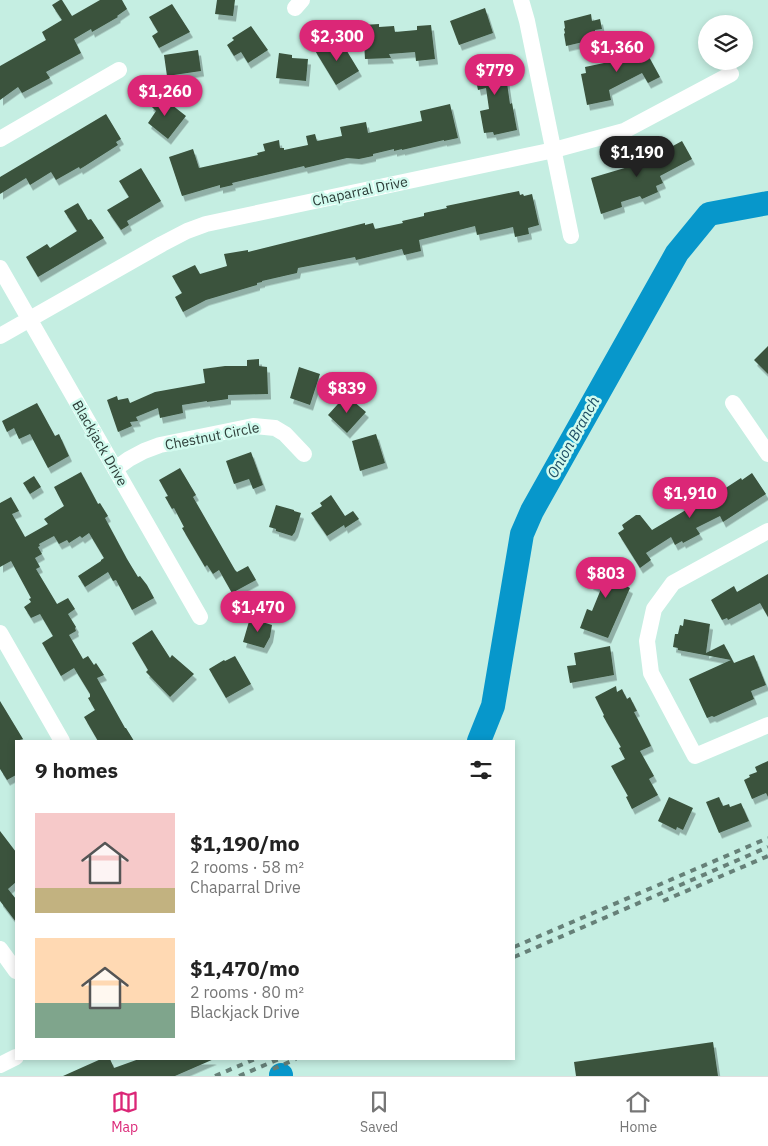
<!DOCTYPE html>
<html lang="en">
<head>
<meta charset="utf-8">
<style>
	body { margin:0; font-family:"IBM Plex Sans",sans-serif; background:#f6f6f6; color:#222; height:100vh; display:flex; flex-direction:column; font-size:19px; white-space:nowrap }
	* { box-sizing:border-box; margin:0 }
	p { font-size:16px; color:#767676 }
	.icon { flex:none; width:28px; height:28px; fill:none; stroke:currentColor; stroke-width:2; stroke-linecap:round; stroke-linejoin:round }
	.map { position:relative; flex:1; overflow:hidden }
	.drawer { position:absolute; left:15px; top:740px; width:500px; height:320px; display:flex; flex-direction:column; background:#fff; border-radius:0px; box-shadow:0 2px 8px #0003 }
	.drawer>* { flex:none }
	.controls { position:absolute; left:698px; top:15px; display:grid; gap:10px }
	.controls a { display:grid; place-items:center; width:55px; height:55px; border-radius:50%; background:#fff; box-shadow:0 2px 8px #0003; font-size:25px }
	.price { position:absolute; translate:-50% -42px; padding:0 11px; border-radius:18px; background:#db2777; color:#fff; font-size:16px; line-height:32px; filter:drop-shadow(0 1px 2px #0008) }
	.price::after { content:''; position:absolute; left:50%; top:30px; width:15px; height:11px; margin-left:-8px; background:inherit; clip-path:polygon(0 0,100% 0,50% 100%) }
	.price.active { background:#222; color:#fff }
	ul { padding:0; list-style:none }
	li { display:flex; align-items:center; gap:15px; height:125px; padding:0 20px }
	li span { display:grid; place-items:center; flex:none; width:140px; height:100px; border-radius:0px; color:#555 }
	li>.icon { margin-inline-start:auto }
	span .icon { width:60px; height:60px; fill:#fffc; stroke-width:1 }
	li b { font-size:21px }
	h2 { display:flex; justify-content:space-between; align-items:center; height:60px; padding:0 20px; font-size:21px }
	.tabs { display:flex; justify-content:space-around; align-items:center; height:70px; border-top:1px solid #e0e0e0; background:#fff; font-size:14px; color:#767676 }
	.tabs a { display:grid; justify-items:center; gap:2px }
	.tabs .active { color:#db2777 }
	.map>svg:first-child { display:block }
</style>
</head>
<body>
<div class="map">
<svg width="768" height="1076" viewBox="0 0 768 1076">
	<defs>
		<filter id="shadow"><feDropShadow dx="3" dy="5.5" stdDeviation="0" flood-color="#0004"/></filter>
	</defs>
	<rect width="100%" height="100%" fill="#c5eee2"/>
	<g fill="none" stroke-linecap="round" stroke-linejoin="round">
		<path stroke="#0797cb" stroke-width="24" d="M479,741L493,706L522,534L532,511L677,253L709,214L768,203
			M281,1076V1075"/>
	</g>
	<path fill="#3a523d" filter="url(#shadow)" d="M60,0H62L72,16L100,0H122L127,9L117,16L118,17L92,32L91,29L74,39L81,53L46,72L50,78L22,93L18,87L0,100V66L46,40L42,32L62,20L52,5Z
		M217,0H235L233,16L215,14Z
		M172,4L190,32L159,48L152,36L158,32L149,17Z
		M485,8L493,33L459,45L450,21Z
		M591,14L592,21L600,19L602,29L595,30L596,39L566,46L564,34L565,33L564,29L565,28L564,21Z
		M379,24V27L394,26L395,32L417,30V26L431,25L435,59L416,61L415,52L389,54L391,58L365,59L363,25Z
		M251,26L268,50L248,63L241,52L234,56L227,45L234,40L232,38Z
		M638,41L642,47L643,46L660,77L648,83L642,73L609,90L611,100L587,105L581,74L586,73L585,67L604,63L627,50L626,47Z
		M326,42L331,49L342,43L359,71L336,85L314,49Z
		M198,50L201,71L167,76L164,55Z
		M279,53L292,55V58L308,59L306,81L276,78Z
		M503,55L510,104L512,103L517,130L494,135L493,132L484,133L480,111L489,109L486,88L478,90L472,62Z
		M158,94L186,116L168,139L148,123L156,111L150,105Z
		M450,104L458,138L444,141V140L402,150V149L394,151V149L373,154V156L359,159L347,158L305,168L304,166L232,183L233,185L220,188V185L182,196L169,157L193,149L199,168L258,155L257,153L265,151L263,144L279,140L280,148H284V150L308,145L306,136L315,134L317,141L342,136L340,127L366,122L368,133L422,121L420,111Z
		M106,114L121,139L116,142L118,145L85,166L80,169L79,167L56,180L51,172L30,185L26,178L0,194V177Z
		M682,141L692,159L660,176L663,183L656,186L658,192L642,199L640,196L621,202L622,207L601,214L591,178L628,167L627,166L650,156L651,158Z
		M141,168L161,201L127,221L129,225L121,230L107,210L129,197L119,181Z
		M519,191L520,195L523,194L524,196L532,194L539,225L528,228L529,234L515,237L513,227L477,235L475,226L419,240L421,251L404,255L402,249L356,260L355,257L298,268L297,273L262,281V282L257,283V285L206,300L183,312L175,297L182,293L172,276L195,265L200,274L227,266L224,254L248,250V252L365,223V225L373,223L375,229L403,223L402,221L424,216V213L447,208L446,206Z
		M78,203L88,220L91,219L104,238L38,277L26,257L47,244L50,248L77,231L64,211Z
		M768,346V374L754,360Z
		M259,359V366L267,367L268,394L228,395V399L207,402V401L182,405L183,413L160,418L158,408L136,417L138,421L130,422L132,426L118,432L107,400L117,396L118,400L128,398L130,403L155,392L205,383L203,369L225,366H247V360Z
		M299,367L320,374L310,405L290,398Z
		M346,395L366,412L347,433L328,415Z
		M37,403L55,436L59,434L69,456L48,468L30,434L19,439L14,428L7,432L2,421Z
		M376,434L385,463L360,471L352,441Z
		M251,452L263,485L253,489L249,479L234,484L226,461Z
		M180,468L196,495L193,497L235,570L237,572L248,566L256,580L232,593L219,570L213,574L207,565L205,567L182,528L184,527L174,508L172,509L165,497L168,496L159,480Z
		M81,472L98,504L100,503L108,516L105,518L127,559L138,577L140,576L147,585L154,598L132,610L116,580L113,581L108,572L85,587L78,576L101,561V560L104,558L89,533L82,538L80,536L69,543L67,540L59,544L54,536L39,544L40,546L38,547L42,554L35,558L40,567L36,569L57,604L68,598L75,609L68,614L76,627L75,628L76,631L69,635L83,659L88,656L94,665L96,663L104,675L97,678L125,728H126L134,741H98L84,717L95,710L88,698L90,697V694L74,668L61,676L42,643L53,636L40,614L31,618L24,607L31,602L29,599L31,598L11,561L0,567V503L11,497L19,511L12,514L25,537L48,524L44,519L64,506L54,487Z
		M752,473L766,494L723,522L720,516L696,528L700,534L683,543L682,541L675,545L671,537L646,553L651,560L640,568L618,533L624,529L622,525L636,515H640L652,530L696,504V499L701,497L703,498L720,489L721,491L741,478L742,480Z
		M34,476L41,487L30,494L23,483Z
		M331,495L345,516L353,511L359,519L345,528L344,525L327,536L311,513L322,506L320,503Z
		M276,505L294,510V511L301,513L295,532L292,536L276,531V529L269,527Z
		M602,559L632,573L619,582L630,588L608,638L580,628L587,609L592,611L601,589L590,584Z
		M768,574V617L760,603L728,620L727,618L722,620L711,600L734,586L737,592Z
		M250,618L272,625L270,637L264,648L243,642Z
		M684,619L710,624L706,653L724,644L734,663L754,655L766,685L751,691L754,699L714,717L712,716L707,718L689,679L731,660L678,650V648L673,647L675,634H678L680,625L683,626Z
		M152,630L170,658L172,655L194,674L170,697L146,672L148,670L132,643Z
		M610,646L614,675L570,683L567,666L576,665L574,653Z
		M235,656L251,684L226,698L209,669L224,660L225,661Z
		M616,686L617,692L622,689L627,699L630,697L637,711L634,712L648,739L651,746L640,751L654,776L649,779L658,795L632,809L626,797L628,796L611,766L625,759L619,748L621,747L603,716L604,715L595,697Z
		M0,701L23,739L16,741V775L7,780L0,769Z
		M768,761V797L766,793L752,799L744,780L750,777L749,775L757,772L755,767Z
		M669,797L693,808L683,830L677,827L676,830L658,821Z
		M719,797L723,806L729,804L730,807L741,803L749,821L719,833L706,802Z
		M0,831L16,852V882L8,889L16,899V922L0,901Z
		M713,1042L718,1076H576L574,1062Z
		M101,1059H110L114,1068L139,1059H214L175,1076H63Z"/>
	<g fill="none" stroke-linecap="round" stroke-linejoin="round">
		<path stroke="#fff" stroke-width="16" d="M521,0L527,21L571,236
			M295,8L302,0
			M0,139L119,70
			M0,268L200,617
			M0,336L162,244L187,231L206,224L554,150L624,131L731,74
			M733,403L768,454
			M115,469L129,459L144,451L160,445L253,426L275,428L285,434L304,454
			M768,531L673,583L654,609L647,641L651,673L695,756L768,725
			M0,633L62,741
			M0,949L16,971
			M0,1065L16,1057"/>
		<path stroke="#668078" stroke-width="4" stroke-dasharray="6 6" stroke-linecap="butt" d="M663,901L768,856
			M514,947L768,838
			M514,957L768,847
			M273,1069L296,1059
			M215,1076L255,1059
			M239,1076L279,1059"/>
	</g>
	<g text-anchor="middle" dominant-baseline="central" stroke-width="5" stroke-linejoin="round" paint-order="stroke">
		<g font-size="14" fill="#2c3c37" stroke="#d2fbef">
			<text transform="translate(360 191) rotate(-12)">Chaparral Drive</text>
			<text transform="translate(212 436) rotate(-11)">Chestnut Circle</text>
			<text transform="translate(100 443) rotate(60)">Blackjack Drive</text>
		</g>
		<g font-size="15" font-style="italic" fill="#1e4d64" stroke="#d2fbef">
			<text transform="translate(573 437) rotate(-61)">Onion Branch</text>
		</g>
	</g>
</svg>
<div class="controls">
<a><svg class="icon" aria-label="layers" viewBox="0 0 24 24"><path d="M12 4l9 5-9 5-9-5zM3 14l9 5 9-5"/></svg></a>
</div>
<b class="price" style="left:337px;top:62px">$2,300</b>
<b class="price" style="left:617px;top:73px">$1,360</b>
<b class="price" style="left:495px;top:96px">$779</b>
<b class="price" style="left:165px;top:117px">$1,260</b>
<b class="price active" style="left:637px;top:178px">$1,190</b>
<b class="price" style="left:347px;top:414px">$839</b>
<b class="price" style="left:690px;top:519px">$1,910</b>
<b class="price" style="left:606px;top:599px">$803</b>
<b class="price" style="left:258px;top:633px">$1,470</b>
<section class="drawer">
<h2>9 homes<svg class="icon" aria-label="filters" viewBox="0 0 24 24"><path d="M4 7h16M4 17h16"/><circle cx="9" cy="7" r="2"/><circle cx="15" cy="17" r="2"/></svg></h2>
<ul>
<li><span style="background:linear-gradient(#f6c9c9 75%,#c2b280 0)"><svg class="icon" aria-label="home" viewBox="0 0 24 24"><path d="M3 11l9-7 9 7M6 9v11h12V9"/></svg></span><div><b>$1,190/mo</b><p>2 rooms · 58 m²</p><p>Chaparral Drive</p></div></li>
<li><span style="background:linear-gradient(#ffd9b3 65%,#7fa58c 0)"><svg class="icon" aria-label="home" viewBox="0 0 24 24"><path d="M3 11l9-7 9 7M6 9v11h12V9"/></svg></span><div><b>$1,470/mo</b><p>2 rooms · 80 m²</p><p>Blackjack Drive</p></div></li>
</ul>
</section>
</div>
<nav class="tabs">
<a class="active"><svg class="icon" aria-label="map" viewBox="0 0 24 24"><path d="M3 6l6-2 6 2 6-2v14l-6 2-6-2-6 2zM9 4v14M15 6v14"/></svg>Map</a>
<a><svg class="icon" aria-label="saved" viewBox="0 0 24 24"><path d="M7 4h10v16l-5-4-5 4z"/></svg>Saved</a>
<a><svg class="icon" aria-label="home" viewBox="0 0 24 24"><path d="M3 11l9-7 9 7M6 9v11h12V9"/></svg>Home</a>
</nav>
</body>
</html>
